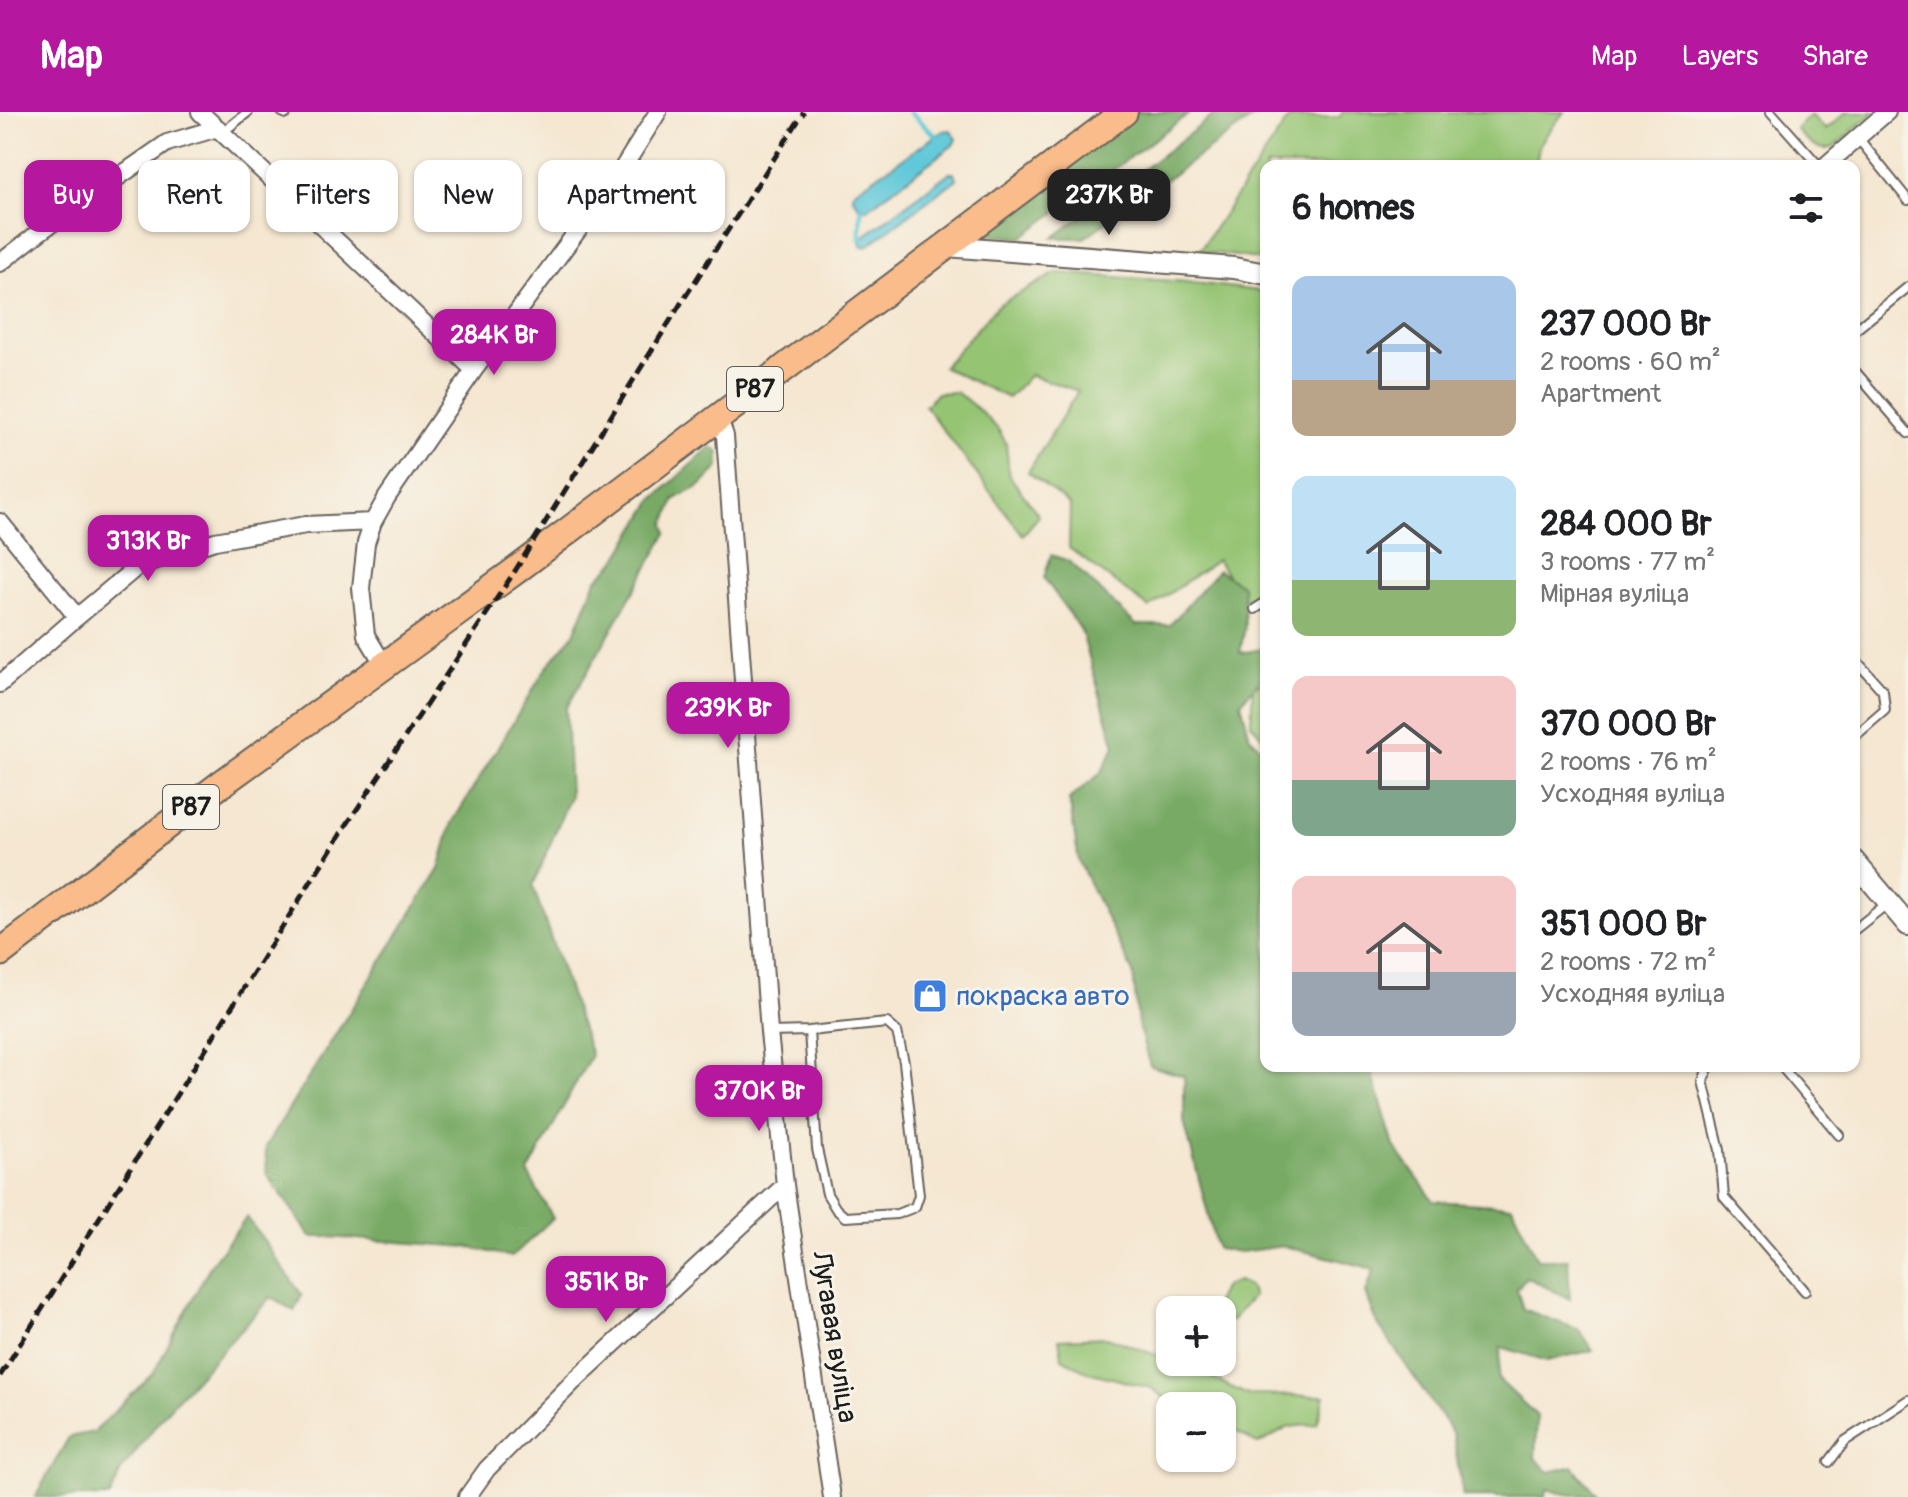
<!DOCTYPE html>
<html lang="en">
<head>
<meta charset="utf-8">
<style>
	body { margin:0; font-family:Pangolin,sans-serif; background:#f6f6f6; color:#202124; height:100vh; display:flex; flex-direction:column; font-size:30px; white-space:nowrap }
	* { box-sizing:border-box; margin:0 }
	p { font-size:26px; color:#757577 }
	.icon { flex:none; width:44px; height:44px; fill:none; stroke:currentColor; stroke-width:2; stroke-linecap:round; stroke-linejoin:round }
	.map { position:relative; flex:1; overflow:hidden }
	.sheet { position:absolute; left:1260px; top:48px; width:600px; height:912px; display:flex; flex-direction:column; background:#fff; border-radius:16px; box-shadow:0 2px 6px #0004 }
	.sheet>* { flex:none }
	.banner { position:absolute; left:24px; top:48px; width:760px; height:72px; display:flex; gap:16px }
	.tools { position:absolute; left:1156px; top:1184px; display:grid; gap:16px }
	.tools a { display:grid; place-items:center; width:80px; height:80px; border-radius:16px; background:#fff; box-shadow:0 2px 6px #0004; font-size:40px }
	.price { position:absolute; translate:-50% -68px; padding:0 18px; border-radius:16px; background:#b5179e; color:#fff; font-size:26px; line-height:52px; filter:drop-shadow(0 2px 4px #0008) }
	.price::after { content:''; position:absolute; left:50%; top:48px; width:24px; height:18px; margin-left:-12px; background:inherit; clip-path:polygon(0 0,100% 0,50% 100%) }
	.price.on { background:#222; color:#fff }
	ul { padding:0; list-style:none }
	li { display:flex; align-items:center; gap:24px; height:200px; padding:0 32px }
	li span { display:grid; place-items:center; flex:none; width:224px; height:160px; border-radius:16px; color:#555 }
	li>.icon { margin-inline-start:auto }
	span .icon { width:96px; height:96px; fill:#fffc; stroke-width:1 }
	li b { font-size:34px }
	h2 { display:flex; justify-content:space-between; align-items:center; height:96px; padding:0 32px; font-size:34px }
	.pill { padding:0 28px; border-radius:16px; background:#fff; box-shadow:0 2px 6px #0004; font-size:28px; line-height:72px }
	.pill.on { background:#b5179e; color:#fff }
	header { display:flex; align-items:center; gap:48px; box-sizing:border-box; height:112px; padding:0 40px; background:#b5179e; color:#fff }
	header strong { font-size:38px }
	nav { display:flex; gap:44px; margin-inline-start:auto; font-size:28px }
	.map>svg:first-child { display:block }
</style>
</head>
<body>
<header>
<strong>Map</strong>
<nav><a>Map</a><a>Layers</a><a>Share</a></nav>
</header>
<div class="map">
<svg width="1908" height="1385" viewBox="0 0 1908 1385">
	<rect width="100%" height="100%" fill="#f7f3e8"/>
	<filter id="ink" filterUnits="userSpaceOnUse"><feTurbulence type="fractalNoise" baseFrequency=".0125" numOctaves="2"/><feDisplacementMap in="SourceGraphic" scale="16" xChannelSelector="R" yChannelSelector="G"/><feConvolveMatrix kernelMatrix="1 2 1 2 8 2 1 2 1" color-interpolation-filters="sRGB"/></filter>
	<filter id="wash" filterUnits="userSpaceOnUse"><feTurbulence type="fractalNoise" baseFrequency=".006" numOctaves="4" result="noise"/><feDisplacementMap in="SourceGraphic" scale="32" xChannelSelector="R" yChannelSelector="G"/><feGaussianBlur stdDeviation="1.8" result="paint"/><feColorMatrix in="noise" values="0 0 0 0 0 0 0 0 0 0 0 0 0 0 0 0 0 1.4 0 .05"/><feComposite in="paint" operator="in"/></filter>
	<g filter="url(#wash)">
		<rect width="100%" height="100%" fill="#f5e7d1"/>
		<path fill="#95c473" stroke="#587048" stroke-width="2" d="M1342,0H1564L1539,33L1536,54H1266V148L1199,139L1289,6L1340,5Z
			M1846,0H1874L1834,35C1816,42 1807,29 1796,17L1811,3L1826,18Z
			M1056,161L1188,170L1266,180V375L1261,381L1266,393V475L1245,488L1217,448L1149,496L1069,436L1070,393L1028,360L1078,279L1030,263L1008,286L943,255L998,193Z
			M956,280L978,297L998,317L1006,331L1009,363L1039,404L1023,423L925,294L937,281Z
			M1266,569V629L1251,611L1253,575Z
			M1238,1169L1249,1174L1253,1184L1231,1209H1222V1198H1212L1224,1174Z
			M1107,1225L1170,1248V1250L1186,1254L1248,1283L1325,1284L1317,1312L1289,1315L1258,1332L1237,1320L1222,1317V1294H1176L1151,1276L1088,1260L1062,1246L1059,1227Z"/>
		<path fill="#78aa65" stroke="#4a6340" stroke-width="2" d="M1134,0H1191L1021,126L974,121Z
			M1218,0H1261L1084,126H1053Z
			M710,335L719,340V355L699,375L675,387L665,412L667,421L566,597L570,684L533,774L591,943L528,1061L553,1106L512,1145L468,1135L328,1125H311L267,1062L265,1035L439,757L452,711L546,556L574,522L596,468L615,450L653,388Z
			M1051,443L1069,449L1136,513H1170L1218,458L1243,474L1245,515L1240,541L1262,537L1266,533V561L1241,590L1250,625L1266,641V954H1370L1394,1034L1434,1089L1512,1094L1537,1147H1568L1570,1187L1526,1165L1517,1177L1523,1197L1580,1218L1593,1238L1547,1249L1501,1235L1498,1267L1537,1304L1535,1346L1549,1360L1573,1354L1595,1381C1579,1385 1563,1383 1547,1377L1545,1385H1463L1453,1322L1377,1211L1366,1181L1374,1157L1284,1134L1241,1140L1217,1137L1184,1009V964L1150,954L1138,912L1133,861L1079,750L1069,687L1101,661L1115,634L1081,518L1044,466Z
			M247,1105L302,1183L294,1199L271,1185L169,1296L121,1359L110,1385H35L69,1325L94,1320L154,1260L211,1152Z"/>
		<path fill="#5ec8d9" stroke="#3d727a" stroke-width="2" d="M951,18L956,27L953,33L867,97H861L853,86V80L943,19Z
			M949,61H954L957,67L866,135L861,134L860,127Z"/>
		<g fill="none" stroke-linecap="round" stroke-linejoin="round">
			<path stroke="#5ec8d9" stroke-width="5" d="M910,0L936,24
				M860,127L861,97"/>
		</g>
	</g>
	<g filter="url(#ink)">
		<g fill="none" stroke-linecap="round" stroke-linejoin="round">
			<defs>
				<path id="service" d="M282,0L286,2
					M1771,0L1819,54
					M223,20L248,0
					M1858,26L1908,88
					M1854,219L1908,175
					M1854,258L1908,321
					M1255,497L1266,490
					M1854,546L1883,579L1885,598L1854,625
					M1854,818L1888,791
					M769,920L809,919L887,911L897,920L904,950L919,1083L915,1095L897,1102L845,1105L836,1097L827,1082L817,1037L809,919
					M1709,954L1703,969L1720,1038L1724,1085L1805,1179
					M1781,954L1839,1023
					M1829,1350L1845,1329L1908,1288"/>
				<path id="minor" d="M200,0L474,258
					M1825,54L1887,0
					M0,151L41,119L167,31L218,16
					M718,304L725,324L769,920L785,1073L832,1385
					M0,410L77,505L138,454L215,429L306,413L373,410
					M384,553L366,523L361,476L366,431L373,410L387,385L474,258L616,67L658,0
					M0,572L77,505
					M467,1385L487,1357L574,1269L785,1073"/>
				<path id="tertiary" d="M946,134L1234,156L1266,162
					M1854,749L1908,813"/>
				<path id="primary" d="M0,841L221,672L515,459L1124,0"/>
			</defs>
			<use href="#service" stroke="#68635b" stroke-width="12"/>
			<use href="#minor" stroke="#68635b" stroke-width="20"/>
			<use href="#tertiary" stroke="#68635b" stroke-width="24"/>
			<use href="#primary" stroke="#68635b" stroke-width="30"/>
			<use href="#service" stroke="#fff" stroke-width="8"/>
			<use href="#minor" stroke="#fff" stroke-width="16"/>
			<use href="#tertiary" stroke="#fff" stroke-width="20"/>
			<use href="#primary" stroke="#f9bc8a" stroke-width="26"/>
			<path stroke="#1c1c1c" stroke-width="5" stroke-dasharray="12 6" stroke-linecap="butt" d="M0,1264L340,723L515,459L678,196L804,0"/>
		</g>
	</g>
	<defs>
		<symbol id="shop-square" viewBox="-11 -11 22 22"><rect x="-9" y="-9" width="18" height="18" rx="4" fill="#3f7fe0" stroke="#f7f3e8"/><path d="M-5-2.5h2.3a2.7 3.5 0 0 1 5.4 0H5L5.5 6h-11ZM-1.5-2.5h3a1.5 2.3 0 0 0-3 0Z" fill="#fff"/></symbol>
	</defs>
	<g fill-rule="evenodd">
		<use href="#shop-square" x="910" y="864" width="40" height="40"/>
	</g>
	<g text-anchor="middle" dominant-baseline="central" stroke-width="6" stroke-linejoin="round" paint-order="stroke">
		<g fill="#f7f3e8" stroke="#5e5c59" stroke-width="2">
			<rect x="727" y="255" width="56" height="44" rx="6"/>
			<rect x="163" y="673" width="56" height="44" rx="6"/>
		</g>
		<g font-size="26" font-weight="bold" fill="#1c1c1c">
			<text x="755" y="277">Р87</text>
			<text x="191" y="695">Р87</text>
		</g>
		<g font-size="28" fill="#366cbe" stroke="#f7f3e8" text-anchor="start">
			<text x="956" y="884">покраска авто</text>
		</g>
		<g font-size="28" fill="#1c1c1c" stroke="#f7f3e8">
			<text transform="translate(834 1225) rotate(81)">Лугавая вуліца</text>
		</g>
	</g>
</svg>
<div class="tools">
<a>+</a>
<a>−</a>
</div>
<b class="price on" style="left:1109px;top:125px">237K Br</b>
<b class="price" style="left:494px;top:265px">284K Br</b>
<b class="price" style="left:148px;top:471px">313K Br</b>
<b class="price" style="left:728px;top:638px">239K Br</b>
<b class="price" style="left:759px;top:1021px">370K Br</b>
<b class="price" style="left:606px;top:1212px">351K Br</b>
<div class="banner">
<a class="pill on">Buy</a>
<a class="pill">Rent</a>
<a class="pill">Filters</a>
<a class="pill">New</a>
<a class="pill">Apartment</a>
</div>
<section class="sheet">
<h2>6 homes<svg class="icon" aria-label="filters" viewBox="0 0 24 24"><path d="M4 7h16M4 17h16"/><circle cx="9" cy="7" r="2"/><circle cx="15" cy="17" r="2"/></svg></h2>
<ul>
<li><span style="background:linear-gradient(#a9c7e8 65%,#b9a48a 0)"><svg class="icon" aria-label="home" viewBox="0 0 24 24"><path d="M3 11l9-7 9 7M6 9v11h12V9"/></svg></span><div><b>237 000 Br</b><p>2 rooms · 60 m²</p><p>Apartment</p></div></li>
<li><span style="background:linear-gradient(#bfe0f5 65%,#8fb573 0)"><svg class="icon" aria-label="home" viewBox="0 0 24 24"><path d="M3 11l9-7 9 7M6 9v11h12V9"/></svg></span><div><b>284 000 Br</b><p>3 rooms · 77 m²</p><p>Мірная вуліца</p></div></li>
<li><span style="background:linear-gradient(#f6c9c9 65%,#7fa58c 0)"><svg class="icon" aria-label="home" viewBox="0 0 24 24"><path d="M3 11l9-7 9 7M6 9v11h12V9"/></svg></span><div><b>370 000 Br</b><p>2 rooms · 76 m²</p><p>Усходняя вуліца</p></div></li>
<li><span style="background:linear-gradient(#f6c9c9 60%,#9aa5b1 0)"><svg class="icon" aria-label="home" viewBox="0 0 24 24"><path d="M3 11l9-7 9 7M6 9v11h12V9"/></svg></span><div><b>351 000 Br</b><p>2 rooms · 72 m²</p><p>Усходняя вуліца</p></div></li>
</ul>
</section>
</div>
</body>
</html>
